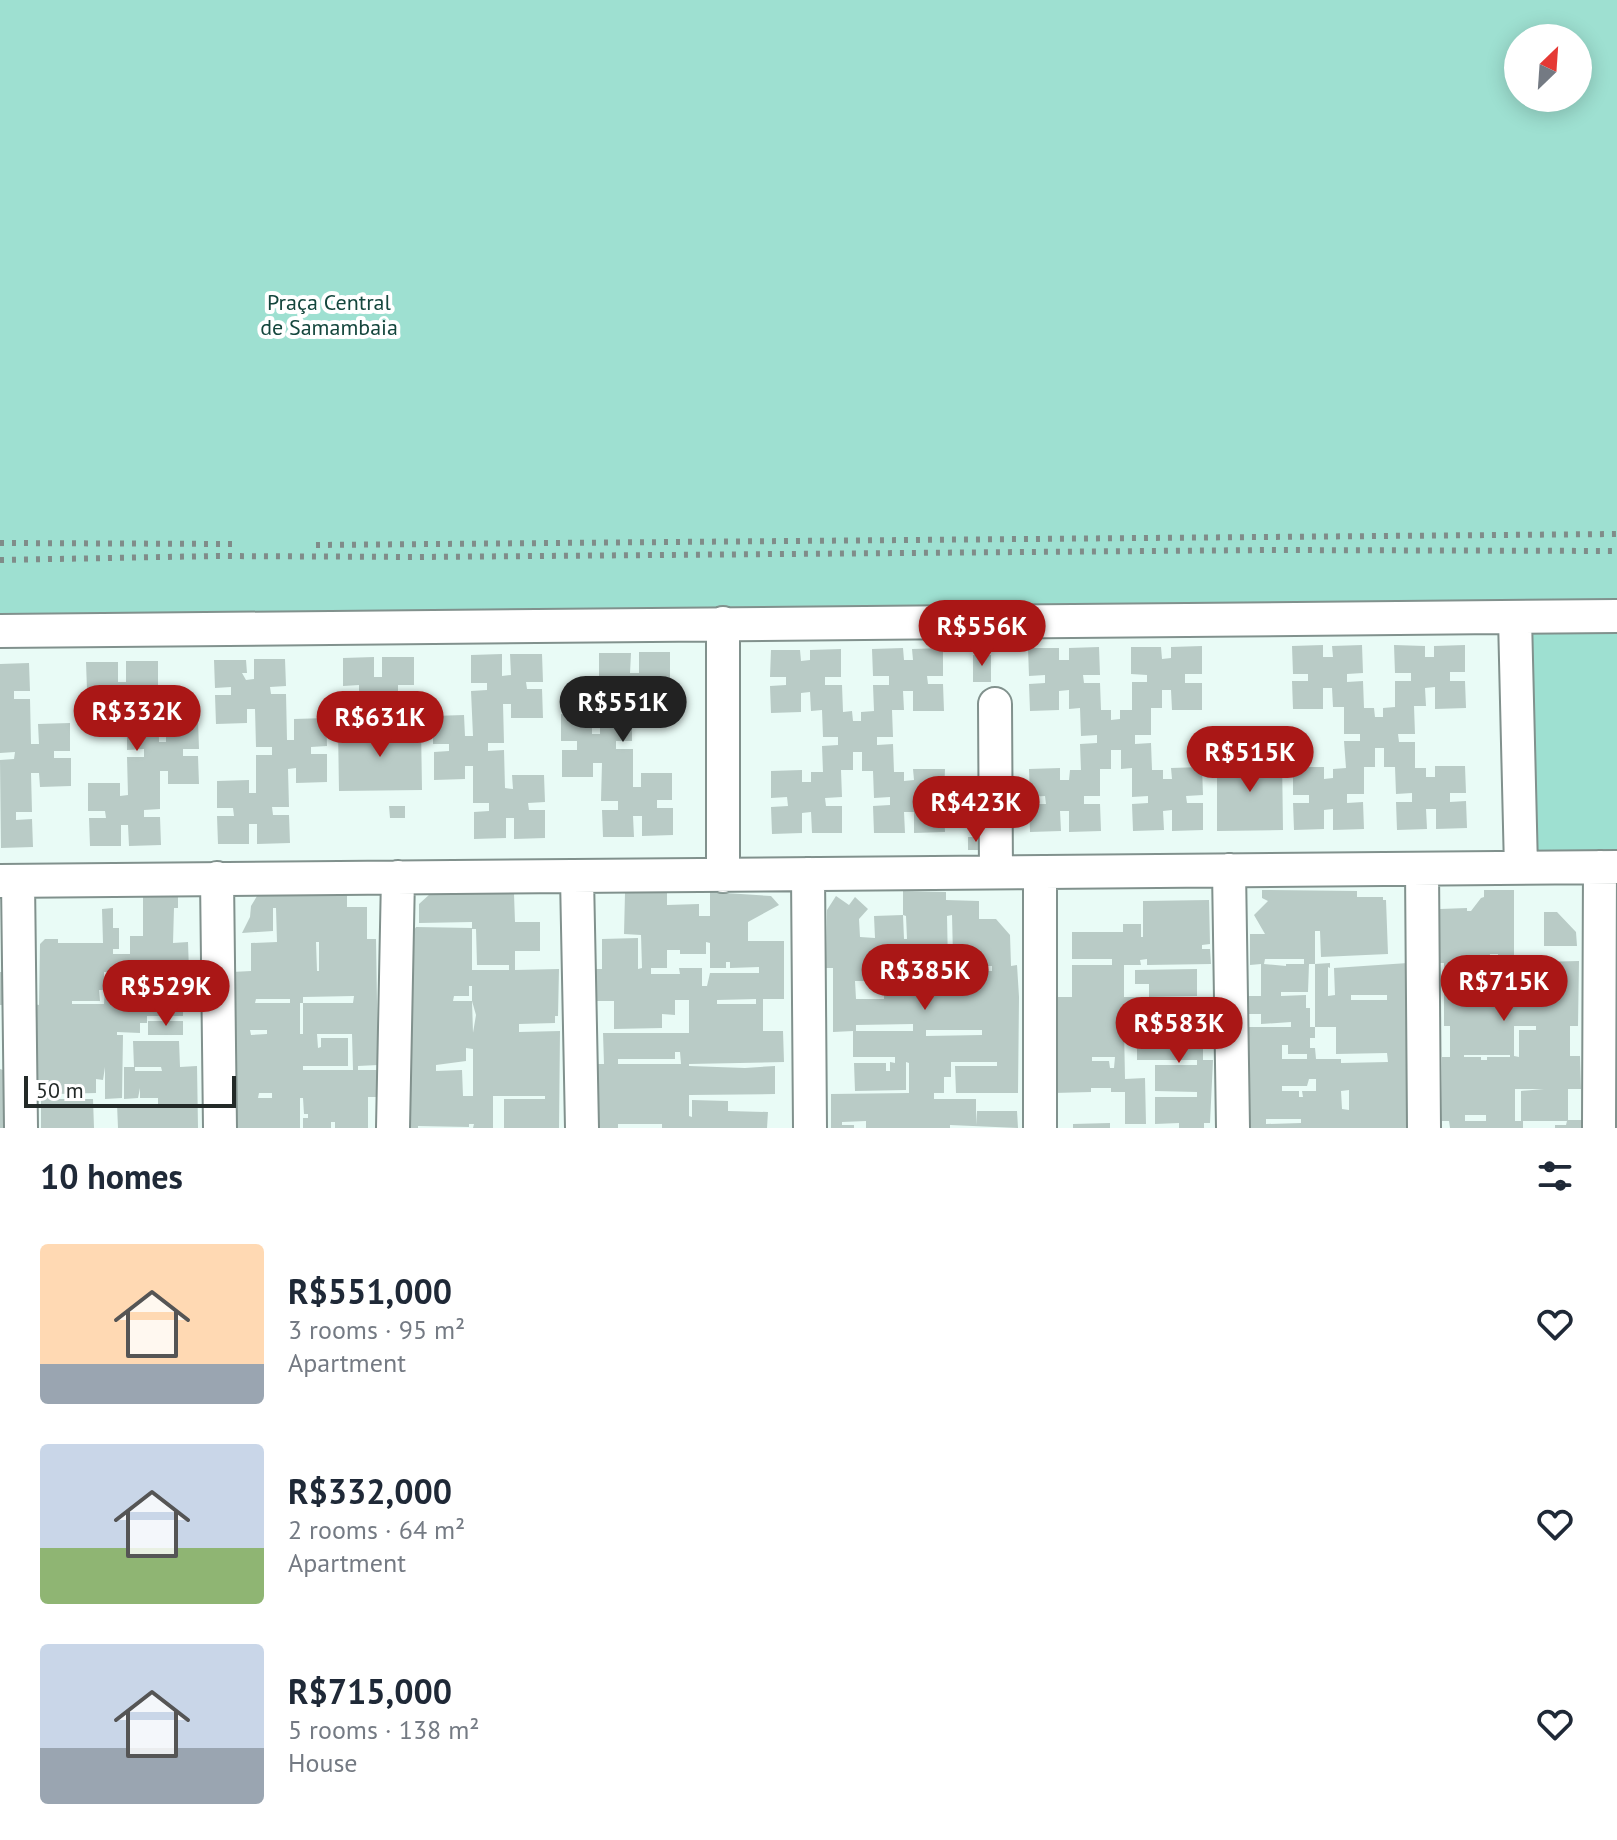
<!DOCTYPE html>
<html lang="en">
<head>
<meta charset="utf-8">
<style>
	body { margin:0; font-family:"PT Sans",sans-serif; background:#f2f2f3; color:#1f2937; height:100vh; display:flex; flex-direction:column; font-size:30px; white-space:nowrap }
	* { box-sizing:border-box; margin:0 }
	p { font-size:26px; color:#747a83 }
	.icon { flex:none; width:44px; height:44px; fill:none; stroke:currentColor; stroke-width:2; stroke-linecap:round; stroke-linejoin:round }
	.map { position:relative; height:1128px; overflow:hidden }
	.side { display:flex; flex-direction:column; background:#fff; flex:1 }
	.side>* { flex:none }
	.needle { width:52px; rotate:25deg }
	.fabs { position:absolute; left:1504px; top:24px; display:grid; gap:16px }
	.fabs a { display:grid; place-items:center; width:88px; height:88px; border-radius:50%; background:#fff; box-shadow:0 4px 20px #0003; font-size:40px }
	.scale { position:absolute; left:24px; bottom:20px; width:212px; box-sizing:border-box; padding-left:8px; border:4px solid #232a28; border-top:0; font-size:22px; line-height:28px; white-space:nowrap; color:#232a28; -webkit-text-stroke:6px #fff; paint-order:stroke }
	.price { position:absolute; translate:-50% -68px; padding:0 18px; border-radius:28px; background:#aa1716; color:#fff; font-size:26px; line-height:52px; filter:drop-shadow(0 2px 4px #0008) }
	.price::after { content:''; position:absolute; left:50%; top:48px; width:24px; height:18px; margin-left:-12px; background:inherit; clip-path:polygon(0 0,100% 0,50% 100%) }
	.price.current { background:#222; color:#fff }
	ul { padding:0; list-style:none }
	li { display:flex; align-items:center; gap:24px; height:200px; padding:0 40px }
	li span { display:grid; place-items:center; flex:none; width:224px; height:160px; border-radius:8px; color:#555 }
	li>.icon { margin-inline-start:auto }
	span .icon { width:96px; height:96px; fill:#fffc; stroke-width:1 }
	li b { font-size:34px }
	h2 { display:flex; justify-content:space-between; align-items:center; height:96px; padding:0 40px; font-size:34px }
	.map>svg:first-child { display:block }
</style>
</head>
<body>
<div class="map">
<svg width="1617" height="1128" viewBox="0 0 1617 1128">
	<rect width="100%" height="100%" fill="#e9fbf6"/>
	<path fill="#9ee0d1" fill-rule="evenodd" d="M0,0H1617V867L1521,868L1515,618L0,636ZM1518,38H1578V98H1518Z"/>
	<path fill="#b9cbc6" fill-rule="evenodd" d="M1323,645V657H1333L1332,646L1362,645L1363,673L1347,674V682L1363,681L1364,708H1374L1375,717H1383V708L1395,707V681H1411V673H1395L1394,645L1425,646V657H1434V646L1465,645V672H1450V681H1465L1466,708L1435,709V687L1425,688L1426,706H1414L1415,734H1398L1399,742H1415V768H1426V777H1435V766H1465L1466,793H1450V802L1466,801L1467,828L1436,829V809H1426L1427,829L1397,830L1396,802H1412V793L1396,794L1395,767H1384V748H1375V767H1364V794H1347V803L1363,802L1364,829L1333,830V809L1324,810V829L1294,830L1293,803H1309V795H1293V767H1324V779L1333,778V769L1346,768L1344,741H1360V734H1344V707H1333L1332,688H1323V709H1293L1292,681H1308V674H1293L1292,646Z
		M1202,646V674H1185V683H1202V710H1172L1171,690H1162V708H1151V735H1135V744L1151,743L1152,770H1163V779H1172L1171,768L1202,767L1203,795L1186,796L1187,803H1203V830L1172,831V810L1163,811L1164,830L1133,831L1132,804L1148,803V796L1132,797V768L1121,769V750H1111V769H1100V796H1084V804H1100L1101,831L1069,832V811H1060L1061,831L1030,832L1029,804H1046L1045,796L1030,797L1029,769L1060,768V780H1069L1070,770H1081L1080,744L1097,743V735L1081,736L1080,708L1069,709V690L1059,691V710L1030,711L1029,684L1045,683V675L1029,676L1028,648H1059V660H1069V648L1099,647L1100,675H1083L1084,683H1100L1101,710H1111V720L1120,719V710H1132V682H1147V675L1131,674V647H1161L1162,659L1171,658V647Z
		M903,648L904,660H913L912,649L943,648V676H927L928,684H943L944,711H913V691H903L904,710H892L893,737H877V745L893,744L894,772H904V781L914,780L913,769H945L944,797H928L929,805L944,806L945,832L914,833V812H904L905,833H874L873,806L890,805V797L874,798L873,771H862V752H853V770H841L842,797L825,798L826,806H842V833H812L811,812L802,813V833L772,834L771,807L788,806L787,797L771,798V771L802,770V782H811V772H823L822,746L838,745V737H823L822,710L811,711L810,692L801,693V712L771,713L770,686L786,685V677H770L771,650H800L801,661L810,660V650L841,649V677H825V685H842L843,712L852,711L853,721H861V712L874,711L873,685H889V676H873L872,649Z
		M639,652H670V679L654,680L655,688L671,687V715H639V702H632V741H616V749H633V787H641V773H672V800H657V808H673V835L642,836V816H633L634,837H603L602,810H618V801H601L602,763H593V777H562V750H577V741H561V714H592V734H600V688H615V680H599V653H631L630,673H639Z
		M502,654V676L511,675L510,654H542L543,682H526L527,689H542L543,718H511V704H503L504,743H488V751L504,750L505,788L513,789L512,775H544L545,802L528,803L529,810H545V838L514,839V818H506V838L474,839V812L489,811V803H473V766H465V779L434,780V752L449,751V744H433V716L464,715L465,736H473L471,691L487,690V683H471V655Z
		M973,655H991V682H973Z
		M374,657V677H382V657H414V685H398V692H414V720L383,721V707H375V721H343V693L359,692V685L343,686V658Z
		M254,659H285L286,686L270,687L271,694H286L287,740H294V719L326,718L327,746L311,747V754H327V782L296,783V768L288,769L289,807H272L273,815H289L290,843L257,844V824H249V844H218L217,816H234L233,808H217V781L249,780V793H256V755H272V747H256L255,709H247V723L216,724L215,695H231V687L215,688L214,660H246L247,673H242L246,680L254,679Z
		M126,661H158V688L142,689V696H158L159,742H166V721L198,720L199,749H183V756H198L199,784H168V771H160V809L144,810V817H160L161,845L129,846L128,825H121V846H90L89,818H106L105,811H88V783H120V796L128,795L127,757H144V749L127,750V711H118L119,725L88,726L87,698L103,697V690H87L86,662H118V682H126Z
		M29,663L30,691H14V699H30L31,744H39L38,724L70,723V751H54V758H71V786L40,787L39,773H31L32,812H16V820L32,819L33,847L1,848L0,760L14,759L15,752L0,753V664Z
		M421,727L422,790L339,791L338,729Z
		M1282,757L1283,830L1217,831V758Z
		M389,806H405V818H390Z
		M968,837H985V850H968Z
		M1262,890L1357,891V897H1383V900H1386L1388,954L1321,957L1320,931H1315V964L1330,963V968L1328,967V996L1335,995L1334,968L1408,963V1128H1245L1243,1027H1291V1022L1261,1024V1014H1244V996H1261V964L1250,965V934H1265L1254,915L1268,901L1262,898ZM1265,959H1304V964H1286V966L1264,964ZM1309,964H1315V1027H1310V1008H1306V995L1281,996V992H1308ZM1351,995H1387V1000H1351ZM1315,1027H1336V1054L1387,1053L1388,1062L1341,1063V1059H1316L1315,1048H1310V1038H1315ZM1282,1045H1288V1054H1307V1059H1282ZM1309,1079H1316V1091H1302L1303,1097H1299V1091H1282V1086H1307ZM1349,1090V1110L1342,1109L1341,1091ZM1266,1119H1301V1123L1266,1124Z
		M1484,890H1514V960H1498V954H1490L1489,963H1514V967H1536V962L1579,961L1578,1026H1570V1056H1580L1581,1089H1568V1120H1583V1128H1555V1125H1566L1567,1121H1521V1091L1544,1089H1515V1121H1523V1128H1450L1449,1121H1442V1057H1450V1026H1444V963H1440V909L1467,908V911H1471L1481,898L1484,897ZM1514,991V994H1465V992ZM1524,994H1548V999H1524ZM1514,1026H1536V1030H1519V1057L1514,1056ZM1464,1055H1510V1057H1487V1060H1481V1057H1464ZM1465,1115H1486V1121H1465Z
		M903,891L946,892V900L979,901V919H996L1010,935L1011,966L1017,965L1019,997L1018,1093H956L955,1066H997V1062H951V1077H944V1093H934V1099H976V1125L977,1111H1017L1018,1128L950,1125V1128H866V1121L842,1122V1125H854V1128H831V1094L909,1093V1063L906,1062V1090L855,1091L854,1063H886V1071H890V1062L895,1063V1057H853V1031L833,1032V968H826L827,910L836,896L849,905L855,897L868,909L859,919L860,937L875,938L874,916L903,915ZM903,915L906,916L907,939H904ZM952,915L953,957L956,958L957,966H992V971H944V984H925V967L948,966L947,916ZM855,981H884V999H856ZM913,1024V1031H856V1025ZM926,1030H982V1035L926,1036Z
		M667,892V905L699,904V916H710V892L771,896L779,905L748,922V941H784V999H763V1031H783L784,1062L689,1064V1066L745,1068L775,1066V1094L689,1095V1116L692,1117V1100L728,1101V1111L768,1112L767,1128H662V1124H618V1128H594L595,1064H604L603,1033H689V1000H675V1015L662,1014V1028L614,1029V1001H593L592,969H602V939L638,938V969L642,968L641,935L624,934L625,893ZM706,942L710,943V968H726V962H730V968L759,967V973H710L707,986H702V968H679L680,974H651V968H667V950H680V954H706ZM756,999V1004H717V1000ZM675,1052H680L681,1064H618V1059H675Z
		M347,894V907H367V939H376L378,1065L358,1066V1070H378V1097H368V1128H335V1122H331V1128H303V1118H308V1114H304L303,1098H300V1128H232V972L251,971V943L277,942L276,908H273V931L242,933L250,917L251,906L257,896ZM316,942H319V971H317ZM354,996L353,1003H303V997ZM256,999H290V1003H255ZM300,1003H303V1034H300ZM250,1030H267V1034L251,1035ZM317,1034H352L353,1070H303V1066H348V1038H321V1047L318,1048ZM259,1093H272V1098H258Z
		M430,894H514L515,922H540V951H515V970L559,969L558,1016H555V1023L519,1024V1032L560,1031L559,1128H504V1099H545V1096H493V1128H473L474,1124H469V1127L418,1126V1128H405L410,936L416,927L472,928V922L419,923V904ZM472,929H476L477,965H509V970H472ZM469,986H472V1001H453L454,996H469ZM472,1001L476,1015L473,1033ZM466,1048L473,1049V1096H463L462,1070L436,1071V1065L466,1061Z
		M178,895V908H174L173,943L188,942L189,972H195L196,1003H190V1012H183V1016H147V1023H140V1033L117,1032V1035H123L122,1098L105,1099V1067L103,1080L96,1079V1093L56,1094L54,1084L55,1099H93L94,1128H41V1099L33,1100L34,1004L39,1005L40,944L45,939H58V943H103L102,909L113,908V928H119V949H113V954H130V936H143V896ZM104,972H122L121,990H105L104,1004H72V1001H100L99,990H104Z
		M1209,900L1210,944L1202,945V949H1210L1211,964L1147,965V959L1140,960L1141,965H1124V997H1142V1007L1150,1008V1028H1124L1125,1079L1145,1078L1146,1124H1125V1092H1111V1088H1091V1092L1054,1093L1052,997H1072V965H1112V959H1072V932H1123V924H1141V937H1143V901ZM1092,1057H1115L1114,1068H1110L1109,1061H1092Z
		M1544,912H1557L1576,932L1577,946H1544Z
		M1197,969V996L1149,997V984H1135V970Z
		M0,972H3L2,1005H0Z
		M1198,1000V1028H1203V1060H1213L1210,1123H1204V1128H1179V1123L1155,1124V1097H1197V1092L1155,1091V1065H1197V1060H1137V1035L1178,1033L1179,1028H1155V1001Z
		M148,1021H183V1035H148Z
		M133,1041H179L180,1067L197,1066L198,1128H118L117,1104H158V1098H140V1088L138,1098L124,1099V1067H135V1071H162L161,1067H134Z
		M0,1069L3,1070V1128H0Z
		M1110,1123V1128H1073V1124Z"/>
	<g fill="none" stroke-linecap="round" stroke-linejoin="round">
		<defs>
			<path id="minor" d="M1515,618L1521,868
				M0,631L1617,616
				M995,704L996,872
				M1422,869L1424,1128
				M1229,870L1233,1128
				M808,874L810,1128
				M723,876V623
				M577,877L582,1128
				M217,878L220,1128
				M0,881L1617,867
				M18,881L21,1128
				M393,1128L398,877
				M1040,1128V873
				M1599,1128L1600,867"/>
		</defs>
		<use href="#minor" stroke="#81918d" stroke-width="36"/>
		<use href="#minor" stroke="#fff" stroke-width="32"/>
		<path stroke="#808c89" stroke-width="6" stroke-dasharray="4 8" stroke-linecap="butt" d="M0,543L232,544
			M316,545L1617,534
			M0,560L217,556L417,557L1270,550L1617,551"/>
	</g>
	<g text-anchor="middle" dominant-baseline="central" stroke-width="8" stroke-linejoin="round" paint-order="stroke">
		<g font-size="22" fill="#14463d" stroke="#fff">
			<text x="329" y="302">Praça Central<tspan x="329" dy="25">de Samambaia</tspan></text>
		</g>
	</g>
</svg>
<div class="fabs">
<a><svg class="needle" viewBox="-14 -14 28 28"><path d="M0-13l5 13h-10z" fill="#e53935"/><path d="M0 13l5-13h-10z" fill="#747a83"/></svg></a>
</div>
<div class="scale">50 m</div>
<b class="price" style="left:982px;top:668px">R$556K</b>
<b class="price current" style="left:623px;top:744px">R$551K</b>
<b class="price" style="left:137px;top:753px">R$332K</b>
<b class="price" style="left:380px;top:759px">R$631K</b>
<b class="price" style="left:1250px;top:794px">R$515K</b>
<b class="price" style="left:976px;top:844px">R$423K</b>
<b class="price" style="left:925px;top:1012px">R$385K</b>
<b class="price" style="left:1504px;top:1023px">R$715K</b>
<b class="price" style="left:166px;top:1028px">R$529K</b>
<b class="price" style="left:1179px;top:1065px">R$583K</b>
</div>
<section class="side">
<h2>10 homes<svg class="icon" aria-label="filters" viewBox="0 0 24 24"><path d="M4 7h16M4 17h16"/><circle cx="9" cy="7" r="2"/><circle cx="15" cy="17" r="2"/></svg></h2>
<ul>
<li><span style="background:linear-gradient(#ffd9b3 75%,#9aa5b1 0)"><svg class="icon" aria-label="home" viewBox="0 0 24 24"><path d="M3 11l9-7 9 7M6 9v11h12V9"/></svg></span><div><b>R$551,000</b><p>3 rooms · 95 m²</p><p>Apartment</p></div><svg class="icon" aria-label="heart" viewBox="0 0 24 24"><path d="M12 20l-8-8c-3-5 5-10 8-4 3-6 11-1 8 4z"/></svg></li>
<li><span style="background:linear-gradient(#c9d6e8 65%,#8fb573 0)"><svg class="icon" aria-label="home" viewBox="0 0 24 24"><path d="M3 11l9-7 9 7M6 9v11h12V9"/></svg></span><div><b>R$332,000</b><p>2 rooms · 64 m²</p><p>Apartment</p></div><svg class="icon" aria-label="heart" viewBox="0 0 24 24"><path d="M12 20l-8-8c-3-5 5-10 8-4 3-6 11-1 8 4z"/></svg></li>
<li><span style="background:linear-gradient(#c9d6e8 65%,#9aa5b1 0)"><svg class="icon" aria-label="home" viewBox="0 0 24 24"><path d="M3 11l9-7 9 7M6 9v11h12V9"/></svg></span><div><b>R$715,000</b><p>5 rooms · 138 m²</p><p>House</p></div><svg class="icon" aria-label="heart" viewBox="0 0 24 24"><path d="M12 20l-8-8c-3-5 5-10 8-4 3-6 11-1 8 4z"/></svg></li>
</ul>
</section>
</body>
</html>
